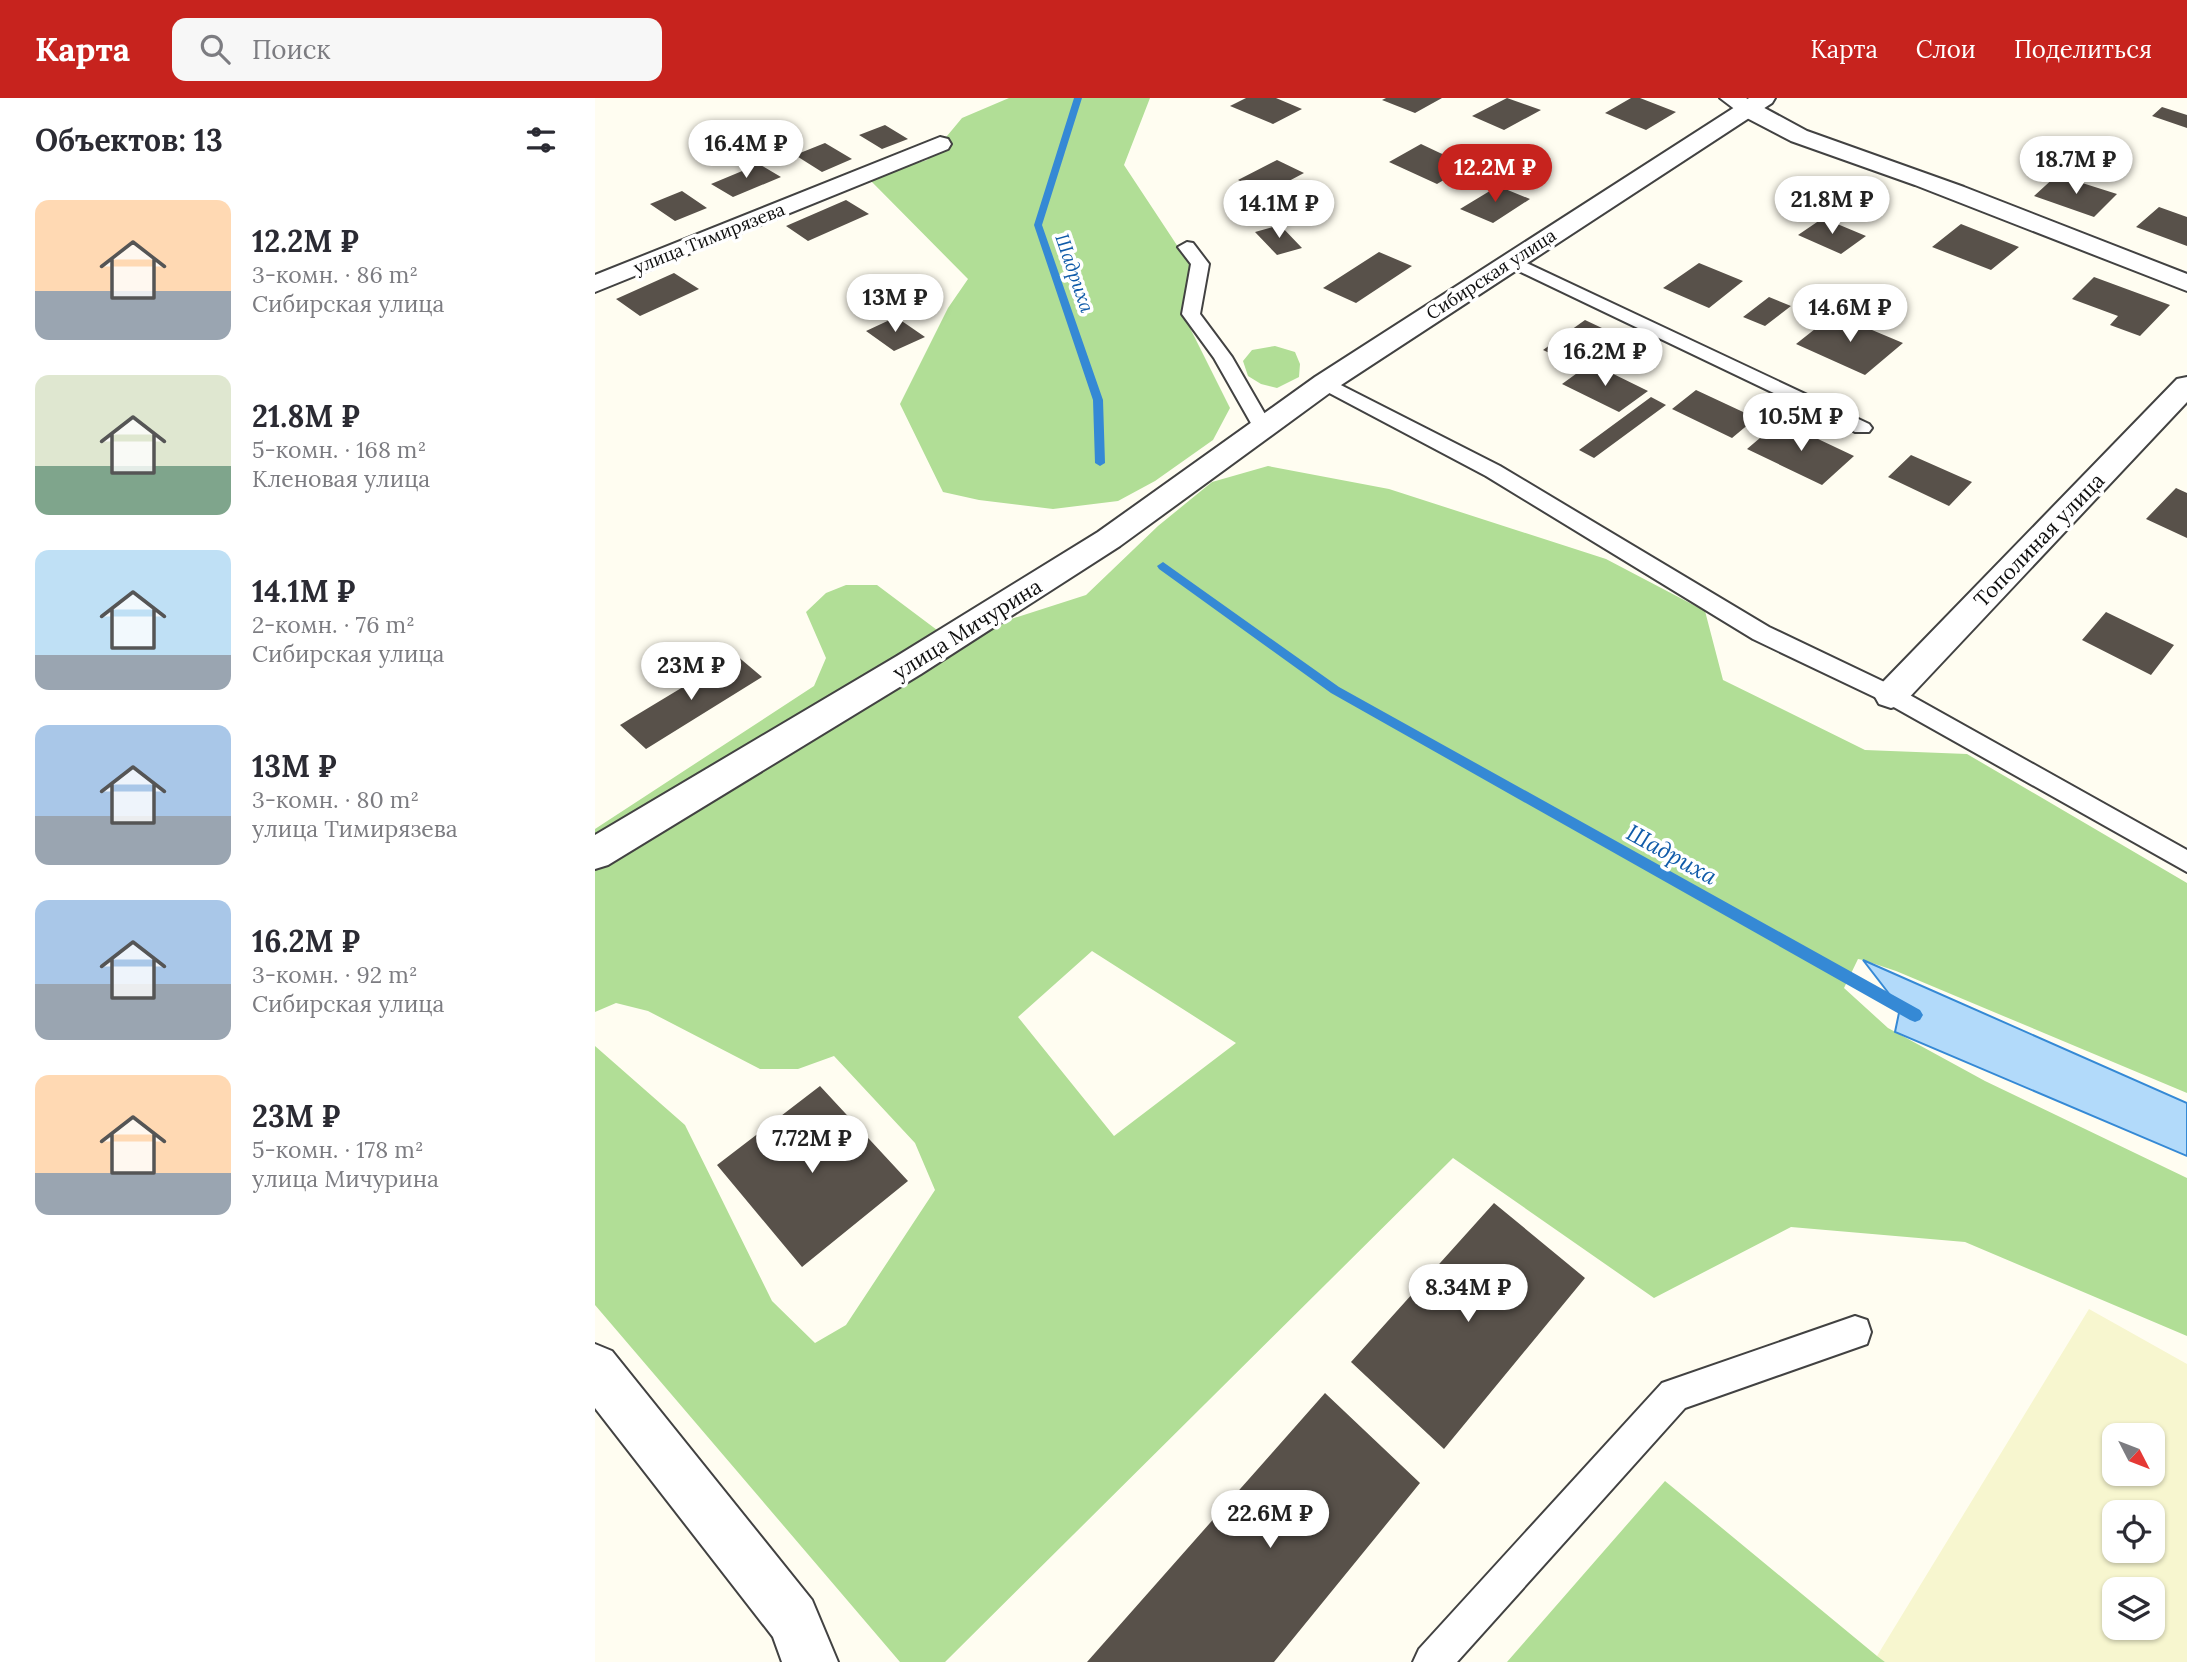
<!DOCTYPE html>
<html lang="ru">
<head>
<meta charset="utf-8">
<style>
	body { margin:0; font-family:Lora,serif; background:#f7f7f7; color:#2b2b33; height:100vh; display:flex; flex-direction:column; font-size:26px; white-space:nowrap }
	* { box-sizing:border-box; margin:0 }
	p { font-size:23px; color:#7c7c81 }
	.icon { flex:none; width:38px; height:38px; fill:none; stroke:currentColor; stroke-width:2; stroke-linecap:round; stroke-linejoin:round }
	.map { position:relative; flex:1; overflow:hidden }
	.details { display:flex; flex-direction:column; background:#fff; width:595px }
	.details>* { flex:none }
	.needle { width:46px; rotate:132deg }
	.tools { position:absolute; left:1507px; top:1325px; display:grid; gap:14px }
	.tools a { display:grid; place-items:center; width:63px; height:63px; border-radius:14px; background:#fff; box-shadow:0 2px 5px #0004; font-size:35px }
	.price { position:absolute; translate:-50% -60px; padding:0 16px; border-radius:24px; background:#fff; color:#222; font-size:23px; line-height:46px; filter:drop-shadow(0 2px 4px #0008) }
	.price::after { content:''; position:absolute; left:50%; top:42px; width:21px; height:16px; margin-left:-10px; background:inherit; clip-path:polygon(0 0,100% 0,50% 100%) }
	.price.current { background:#c7231e; color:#fff }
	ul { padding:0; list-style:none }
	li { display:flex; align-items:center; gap:21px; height:175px; padding:0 35px }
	li span { display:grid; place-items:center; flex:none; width:196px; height:140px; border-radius:14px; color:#555 }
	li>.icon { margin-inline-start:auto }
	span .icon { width:84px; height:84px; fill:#fffc; stroke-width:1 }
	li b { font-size:30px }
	h2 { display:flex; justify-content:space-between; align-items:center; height:84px; padding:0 35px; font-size:30px }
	header { display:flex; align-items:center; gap:42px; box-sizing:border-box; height:98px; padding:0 35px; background:#c7231e; color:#fff }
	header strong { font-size:33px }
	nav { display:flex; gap:38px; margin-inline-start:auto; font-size:24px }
	.search { width:490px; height:63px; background:#f7f7f7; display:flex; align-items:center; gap:18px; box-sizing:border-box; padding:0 24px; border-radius:14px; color:#7c7c81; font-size:26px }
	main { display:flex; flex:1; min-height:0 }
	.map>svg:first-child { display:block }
</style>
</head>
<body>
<header>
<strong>Карта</strong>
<div class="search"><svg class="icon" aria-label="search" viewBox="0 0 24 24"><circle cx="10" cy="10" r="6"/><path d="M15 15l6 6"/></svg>Поиск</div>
<nav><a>Карта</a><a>Слои</a><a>Поделиться</a></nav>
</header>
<main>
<section class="details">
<h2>Объектов: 13<svg class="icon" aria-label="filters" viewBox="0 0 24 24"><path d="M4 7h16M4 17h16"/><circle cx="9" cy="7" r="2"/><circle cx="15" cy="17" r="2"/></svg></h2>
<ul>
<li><span style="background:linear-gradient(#ffd9b3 65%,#9aa5b1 0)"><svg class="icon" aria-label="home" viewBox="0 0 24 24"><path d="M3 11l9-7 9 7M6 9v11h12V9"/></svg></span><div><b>12.2M ₽</b><p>3-комн. · 86 m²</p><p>Сибирская улица</p></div></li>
<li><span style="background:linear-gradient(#dfe7d0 65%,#7fa58c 0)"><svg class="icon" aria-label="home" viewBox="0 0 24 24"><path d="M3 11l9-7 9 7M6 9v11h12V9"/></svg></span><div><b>21.8M ₽</b><p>5-комн. · 168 m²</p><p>Кленовая улица</p></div></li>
<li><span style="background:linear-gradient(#bfe0f5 75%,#9aa5b1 0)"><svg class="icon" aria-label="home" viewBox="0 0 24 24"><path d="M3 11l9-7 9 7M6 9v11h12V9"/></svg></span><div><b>14.1M ₽</b><p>2-комн. · 76 m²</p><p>Сибирская улица</p></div></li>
<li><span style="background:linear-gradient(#a9c7e8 65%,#9aa5b1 0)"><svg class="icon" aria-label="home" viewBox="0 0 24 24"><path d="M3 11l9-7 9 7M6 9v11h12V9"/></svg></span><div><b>13M ₽</b><p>3-комн. · 80 m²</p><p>улица Тимирязева</p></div></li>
<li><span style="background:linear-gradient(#a9c7e8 60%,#9aa5b1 0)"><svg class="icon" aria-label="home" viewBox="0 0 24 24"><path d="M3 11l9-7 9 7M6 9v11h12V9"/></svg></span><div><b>16.2M ₽</b><p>3-комн. · 92 m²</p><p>Сибирская улица</p></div></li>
<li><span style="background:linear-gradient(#ffd9b3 70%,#9aa5b1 0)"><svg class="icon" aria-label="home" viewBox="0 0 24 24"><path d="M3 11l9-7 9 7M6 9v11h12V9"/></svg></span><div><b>23M ₽</b><p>5-комн. · 178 m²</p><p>улица Мичурина</p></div></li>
</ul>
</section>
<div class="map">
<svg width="1592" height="1564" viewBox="0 0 1592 1564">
	<rect width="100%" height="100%" fill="#fffdf1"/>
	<path fill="#f7f6cf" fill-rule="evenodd" d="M1494,1211L1592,1266V1564H1290L1282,1558ZM1519,1337H1558V1376H1519ZM1519,1414H1558V1452H1519ZM1519,1491H1558V1530H1519Z"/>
	<path fill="#b1de96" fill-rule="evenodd" d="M414,0H555L529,67L595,167L596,232L635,310L618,342L560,383L523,403L458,411L384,402L348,394L305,306L353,210L373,181L273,80L332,62L367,20Z
		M680,248L700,254L705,266L704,279L682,290L666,286L653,278L648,263L657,252Z
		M673,368L794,391L1011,461L1110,513L1128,582L1270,652L1372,656L1592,785V995L1301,873L1268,862L1263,861L1249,890L1293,930L1390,983L1592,1080V1238L1370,1144L1196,1129L1059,1200L858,1060L350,1564H305L0,1207V948L90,1027L177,1203L220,1245L251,1227L340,1092L320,1045L239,958L203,971H165L53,913L21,905L0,914V731L219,588L231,560L211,514L231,495L251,487H282L354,541L491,497L563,428L617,384ZM497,853L641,945L519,1038L423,919Z
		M1070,1383L1282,1558L1290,1564H912Z"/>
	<path fill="#b2dafa" stroke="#3589d5" stroke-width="2" d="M1268,862L1592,1005V1058L1300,934L1305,910Z"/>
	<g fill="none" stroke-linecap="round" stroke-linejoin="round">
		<path fill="#3589d5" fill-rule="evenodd" d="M479,0H487L447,127L508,302L510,365L505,368L500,365L498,302L439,127Z
			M568,464L744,589L1325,912L1328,917L1325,922L1320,924L1315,922L736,595L564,471L562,468Z"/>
	</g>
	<path fill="#58514a" d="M651,0H681L707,11L678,26L635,8Z
		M791,0H847L820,15L787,2Z
		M912,0L946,12L909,32L877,18Z
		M1036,0H1045L1081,14L1051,32L1010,15Z
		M1567,9L1592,17V30L1557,18Z
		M290,27L313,41L287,51L264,37Z
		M230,45L257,61L227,74L200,57Z
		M826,46L845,55L874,67L842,86L794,64Z
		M682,62L709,75L671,95L643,82Z
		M164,66L186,79L138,99L116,86Z
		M1462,77L1522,96L1499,119L1439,98Z
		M903,88L935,101L898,125L865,111Z
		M87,93L112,110L80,123L55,106Z
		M251,102L274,116L213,143L191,128Z
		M1564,109L1592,119V148L1541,129Z
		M1228,120L1271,138L1246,156L1203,137Z
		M1366,126L1424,149L1396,172L1337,149Z
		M685,127L707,150L682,157L660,134Z
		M784,154L817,168L761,205L728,190Z
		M1104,165L1148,183L1114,210L1068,190Z
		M79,175L104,191L45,218L21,201Z
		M1499,179L1575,207L1545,238L1515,227L1523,218L1477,201Z
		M1174,199L1196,208L1170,228L1148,219Z
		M1239,216L1308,245L1270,277L1201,246Z
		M301,219L330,239L299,253L271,233Z
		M990,222L1026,239L1011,250L1002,246L976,265L948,252Z
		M996,265L1053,293L1024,314L967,286Z
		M1101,292L1161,320L1137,340L1077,311Z
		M1056,299L1071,307L999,360L984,352Z
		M1185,323L1259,358L1227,387L1152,351Z
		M1316,357L1377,384L1354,408L1293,379Z
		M1581,390L1592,395V440L1551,421Z
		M1511,514L1579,547L1556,577L1487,542Z
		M141,557L167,579L51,651L25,627Z
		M225,988L313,1083L207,1169L122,1067Z
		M899,1105L990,1180L849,1351L756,1264Z
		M730,1295L825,1385L679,1564H492Z"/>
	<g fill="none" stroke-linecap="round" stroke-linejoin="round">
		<defs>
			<path id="service" d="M592,144L598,145L614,166L605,216L637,259L678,330L675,334H661L619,260L587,216L596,166L583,149Z
				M917,158L1274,326L1277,330L1274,334H1260L911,167L908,163Z
				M730,279L905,368L1174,529L1304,591L1592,752V774L1288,603L1158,541L891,378L723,289L720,285Z
				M1260,1218L1272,1222L1276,1234L1272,1246L1090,1310L862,1564H818L824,1551L1067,1285Z"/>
			<path id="minor" d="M1125,0H1151L1212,33L1369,89L1592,176V193L1320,87L1196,43L1150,19Z
				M345,39L353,41L356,46L353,51L0,194V177Z
				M1592,279V304L1308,606L1296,610L1284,606L1279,597L1284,588L1582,281Z"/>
			<path id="tertiary" d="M1154,0H1180L1177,5L740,291L525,448L326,576L13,767L0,771V737L302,558L503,434L720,279Z
				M0,1246L17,1253L217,1502L243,1564H187L178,1539L0,1310Z"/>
		</defs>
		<use href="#service" stroke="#424242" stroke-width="4"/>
		<use href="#minor" stroke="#424242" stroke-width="4"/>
		<use href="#tertiary" stroke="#424242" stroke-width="4"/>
		<use href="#service" fill="#fff" fill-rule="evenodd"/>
		<use href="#minor" fill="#fff" fill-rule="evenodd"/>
		<use href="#tertiary" fill="#fff" fill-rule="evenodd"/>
	</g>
	<g text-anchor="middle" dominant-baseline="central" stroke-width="7" stroke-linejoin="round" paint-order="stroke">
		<g font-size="18" fill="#0f0f0f" stroke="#fff">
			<text transform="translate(114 140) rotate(-22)">улица Тимирязева</text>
			<text transform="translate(896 176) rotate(-33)">Сибирская улица</text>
		</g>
		<g font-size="19" font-style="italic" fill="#105ba9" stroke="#fff">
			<text transform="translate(480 175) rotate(71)">Шадриха</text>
		</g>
		<g font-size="21" fill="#0f0f0f" stroke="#fff">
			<text transform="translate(1444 442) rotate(-46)">Тополиная улица</text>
			<text transform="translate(372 531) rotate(-32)">улица Мичурина</text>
		</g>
		<g font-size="23" font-style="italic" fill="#105ba9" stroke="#fff">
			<text transform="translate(1077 756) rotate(29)">Шадриха</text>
		</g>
	</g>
</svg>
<div class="tools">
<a><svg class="needle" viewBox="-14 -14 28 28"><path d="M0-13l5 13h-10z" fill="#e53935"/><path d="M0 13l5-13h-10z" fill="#7c7c81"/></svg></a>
<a><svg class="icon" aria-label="locate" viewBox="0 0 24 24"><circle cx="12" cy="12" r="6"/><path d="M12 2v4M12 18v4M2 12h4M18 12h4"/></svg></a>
<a><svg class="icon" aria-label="layers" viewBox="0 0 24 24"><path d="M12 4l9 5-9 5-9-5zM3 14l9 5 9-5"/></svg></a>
</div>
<b class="price" style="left:151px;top:82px">16.4M ₽</b>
<b class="price" style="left:1481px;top:98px">18.7M ₽</b>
<b class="price current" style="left:900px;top:106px">12.2M ₽</b>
<b class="price" style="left:1237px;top:138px">21.8M ₽</b>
<b class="price" style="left:684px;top:142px">14.1M ₽</b>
<b class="price" style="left:300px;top:236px">13M ₽</b>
<b class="price" style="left:1255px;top:246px">14.6M ₽</b>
<b class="price" style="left:1010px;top:290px">16.2M ₽</b>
<b class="price" style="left:1206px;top:355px">10.5M ₽</b>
<b class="price" style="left:96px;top:604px">23M ₽</b>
<b class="price" style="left:217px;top:1077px">7.72M ₽</b>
<b class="price" style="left:873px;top:1226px">8.34M ₽</b>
<b class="price" style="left:675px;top:1452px">22.6M ₽</b>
</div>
</main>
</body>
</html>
